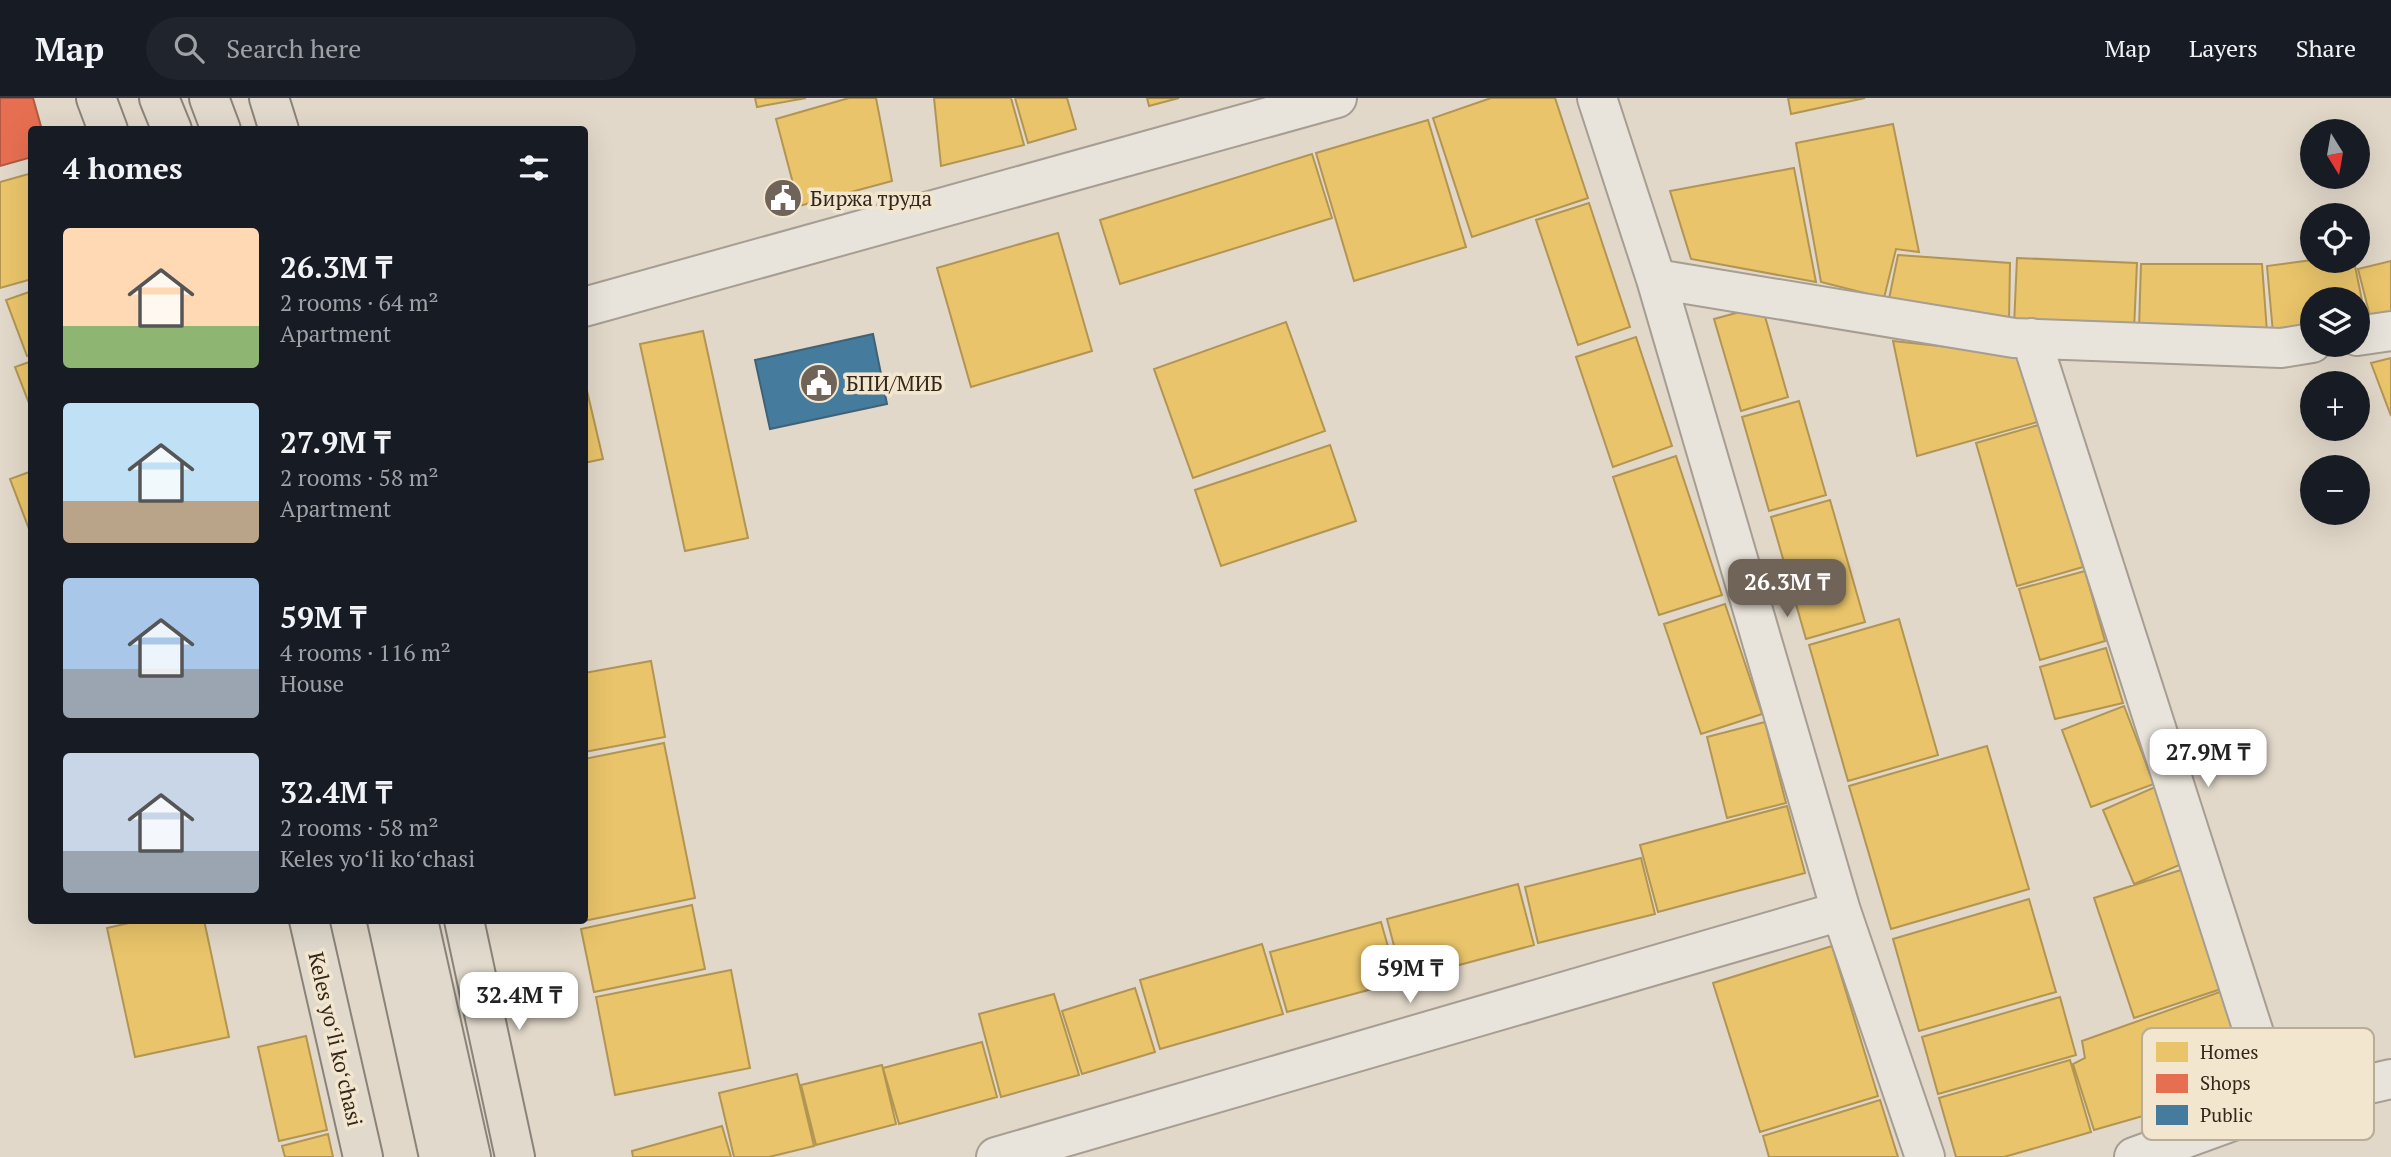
<!DOCTYPE html>
<html lang="en">
<head>
<meta charset="utf-8">
<style>
	body { margin:0; font-family:"PT Serif",serif; background:#20242c; color:#f1f3f6; height:100vh; display:flex; flex-direction:column; font-size:26px; white-space:nowrap }
	* { box-sizing:border-box; margin:0 }
	p { font-size:23px; color:#9ea1a6 }
	.icon { flex:none; width:38px; height:38px; fill:none; stroke:currentColor; stroke-width:2; stroke-linecap:round; stroke-linejoin:round }
	.map { position:relative; flex:1; overflow:hidden }
	.sheet { position:absolute; left:28px; top:28px; width:560px; height:798px; display:flex; flex-direction:column; background:#171b24; border-radius:7px; box-shadow:0 7px 28px #0002 }
	.sheet>* { flex:none }
	.needle { width:46px; rotate:169deg }
	.controls { position:absolute; left:2300px; top:21px; display:grid; gap:14px }
	.controls a { display:grid; place-items:center; width:70px; height:70px; border-radius:50%; background:#171b24; box-shadow:0 7px 28px #0002; font-size:35px }
	.price { position:absolute; translate:-50% -60px; padding:0 16px; border-radius:14px; background:#fff; color:#222; font-size:23px; line-height:46px; filter:drop-shadow(0 2px 4px #0008) }
	.price::after { content:''; position:absolute; left:50%; top:42px; width:21px; height:16px; margin-left:-10px; background:inherit; clip-path:polygon(0 0,100% 0,50% 100%) }
	.price.on { background:#706459; color:#fff }
	ul { padding:0; list-style:none }
	li { display:flex; align-items:center; gap:21px; height:175px; padding:0 35px }
	li span { display:grid; place-items:center; flex:none; width:196px; height:140px; border-radius:7px; color:#555 }
	li>.icon { margin-inline-start:auto }
	span .icon { width:84px; height:84px; fill:#fffc; stroke-width:1 }
	li b { font-size:30px }
	h2 { display:flex; justify-content:space-between; align-items:center; height:84px; padding:0 35px; font-size:30px }
	header { display:flex; align-items:center; gap:42px; box-sizing:border-box; height:98px; padding:0 35px; background:#171b24; border-bottom:2px solid #363941 }
	header strong { font-size:33px }
	nav { display:flex; gap:38px; margin-inline-start:auto; font-size:24px }
	.search { width:490px; height:63px; background:#20242c; display:flex; align-items:center; gap:18px; box-sizing:border-box; padding:0 24px; border-radius:38px; color:#9ea1a6; font-size:26px }
	.map>svg:first-child { display:block }
</style>
</head>
<body>
<header>
<strong>Map</strong>
<div class="search"><svg class="icon" aria-label="search" viewBox="0 0 24 24"><circle cx="10" cy="10" r="6"/><path d="M15 15l6 6"/></svg>Search here</div>
<nav><a>Map</a><a>Layers</a><a>Share</a></nav>
</header>
<div class="map">
<svg width="2391" height="1059" viewBox="0 0 2391 1059">
	<rect width="100%" height="100%" fill="#e1d8c9"/>
	<path fill="#e9c46a" stroke="#b29553" stroke-width="2" d="M755,0H806L757,9Z
		M849,0H876L892,83L799,108L776,21Z
		M934,0H1011L1024,47L941,68Z
		M1015,0H1067L1076,31L1028,45Z
		M1147,0H1179L1149,8Z
		M1491,0H1555L1588,100L1472,139L1433,20Z
		M1788,0H1865L1791,16Z
		M1428,22L1466,149L1354,183L1316,55Z
		M1893,26L1919,154L1896,151L1884,200L1821,184L1796,45Z
		M1312,56L1332,120L1120,186L1100,122Z
		M1794,70L1816,184L1691,161L1670,93Z
		M32,75V181L0,190V84Z
		M1589,105L1630,229L1578,247L1536,122Z
		M1058,135L1092,253L971,289L937,170Z
		M1898,157L2010,165L2009,225L1889,201Z
		M2017,160L2137,165L2134,232L2014,227Z
		M2312,162L2354,163L2367,227H2357V201H2312V231L2273,235L2267,168Z
		M2391,163V221L2372,226L2358,171Z
		M2141,166H2262L2267,234L2139,231Z
		M32,193V256L27,258L6,202Z
		M1762,208L1788,299L1741,313L1714,221Z
		M1286,224L1325,333L1193,380L1154,271Z
		M703,233L748,440L685,453L640,246Z
		M1636,239L1672,348L1613,369L1576,259Z
		M1893,243L2022,257L2041,323L1917,358Z
		M2391,260V318L2371,265Z
		M32,263V313L15,269Z
		M584,280L603,361L584,365Z
		M1799,303L1826,397L1769,413L1742,319Z
		M2042,326L2083,469L2017,488L1976,345Z
		M1330,347L1356,423L1221,468L1195,392Z
		M1676,358L1722,497L1659,517L1613,379Z
		M32,373V439L10,381Z
		M1830,402L1865,524L1806,541L1771,419Z
		M2085,473L2105,543L2040,562L2019,491Z
		M1725,506L1762,616L1701,636L1664,526Z
		M1899,521L1938,657L1848,683L1809,547Z
		M2106,550L2123,605L2055,621L2040,569Z
		M651,563L665,639L584,654V575Z
		M2124,608L2154,686L2091,709L2062,632Z
		M1765,624L1786,705L1727,720L1707,639Z
		M664,645L695,800L579,824L584,822V661Z
		M1987,648L2029,791L1891,831L1849,688Z
		M2155,689L2189,763L2134,786L2103,712Z
		M1787,708L1805,775L1658,814L1640,747Z
		M1641,760L1655,816L1538,845L1525,789Z
		M2190,769L2230,888L2134,920L2094,800Z
		M1518,786L1534,847L1403,882L1387,821Z
		M2029,801L2056,894L1919,933L1893,841Z
		M692,807L705,871L594,894L581,831Z
		M142,822H204L229,939L135,959L107,830Z
		M1381,824L1398,884L1287,914L1270,854Z
		M1262,846L1283,916L1160,951L1140,882Z
		M1832,848L1878,998L1760,1034L1713,885Z
		M731,872L750,970L615,997L596,899Z
		M1135,890L1155,954L1082,976L1062,913Z
		M2231,890L2258,985L2094,1032L2073,966L2085,960L2082,943Z
		M1054,896L1079,977L1001,999L979,916Z
		M2060,899L2076,957L1938,996L1922,939Z
		M306,938L327,1032L279,1043L258,949Z
		M982,944L997,999L899,1026L883,970Z
		M2070,962L2091,1034L2004,1059H1956L1939,1000Z
		M882,967L896,1026L816,1047L801,987Z
		M797,976L814,1048L769,1059H734L719,995Z
		M1880,1002L1898,1059H1769L1763,1038Z
		M722,1028L731,1059H633L632,1053Z
		M328,1036L333,1059H285L282,1048Z"/>
	<path fill="#e76f51" stroke="#b15941" stroke-width="2" d="M0,0H33L42,32H32V59L0,68Z"/>
	<path fill="#457b9d" stroke="#406276" stroke-width="2" d="M873,236L887,306L770,331L755,262Z"/>
	<g fill="none" stroke-linecap="round" stroke-linejoin="round">
		<defs>
			<path id="minor" d="M1597,0L1656,181L1841,813L1925,1059
				M1656,181L2014,240L2281,250L2312,245
				M584,209L1337,0
				M2357,238L2391,233
				M2031,240L2277,1007
				M996,1059L1841,813
				M2134,1059L2277,1007L2391,981"/>
			<path id="major" d="M96,0L108,32
				M159,0L172,32
				M209,0L221,32
				M269,0L279,32
				M309,822L363,1059
				M387,822L439,1059
				M418,822L471,1059
				M464,822L515,1059"/>
		</defs>
		<use href="#minor" stroke="#a69d93" stroke-width="42"/>
		<use href="#major" stroke="#8b8379" stroke-width="42"/>
		<use href="#minor" stroke="#e9e4db" stroke-width="38"/>
		<use href="#major" stroke="#e0d9cc" stroke-width="38"/>
	</g>
	<defs>
		<symbol id="civic-disc" viewBox="-11 -11 22 22"><circle r="9.5" fill="#706459" stroke="#f3e6ce"/><path d="M-.6-6.5H3V-4.5H.6V-3L4-1V1h2V6H-6V1h2V-1L-.6-3ZM-1.2 2.5V6h2.4V2.5Z" fill="#fff"/></symbol>
	</defs>
	<g fill-rule="evenodd">
		<use href="#civic-disc" x="761" y="78" width="44" height="44"/>
		<use href="#civic-disc" x="797" y="263" width="44" height="44"/>
	</g>
	<g text-anchor="middle" dominant-baseline="central" stroke-width="7" stroke-linejoin="round" paint-order="stroke">
		<g font-size="21" fill="#33261c" stroke="#f3e6ce" text-anchor="start">
			<text x="810" y="100">Биржа труда</text>
			<text x="846" y="285">БПИ/МИБ</text>
		</g>
		<g font-size="21" fill="#33261c" stroke="#f3e6ce">
			<text transform="translate(336 941) rotate(77)">Keles yoʻli koʻchasi</text>
		</g>
	</g>
	<rect x="2142" y="930" width="232" height="112" rx="10" fill="#f3e6ce" stroke="#b9ac99" stroke-width="2"/>
	<rect x="2156" y="944" width="32" height="20" fill="#e9c46a"/>
	<rect x="2156" y="976" width="32" height="19" fill="#e76f51"/>
	<rect x="2156" y="1007" width="32" height="20" fill="#457b9d"/>
	<g font-size="19" fill="#33261c">
		<text x="2200" y="961">Homes</text>
		<text x="2200" y="992">Shops</text>
		<text x="2200" y="1024">Public</text>
	</g>
</svg>
<div class="controls">
<a><svg class="needle" viewBox="-14 -14 28 28"><path d="M0-13l5 13h-10z" fill="#e53935"/><path d="M0 13l5-13h-10z" fill="#9ea1a6"/></svg></a>
<a><svg class="icon" aria-label="locate" viewBox="0 0 24 24"><circle cx="12" cy="12" r="6"/><path d="M12 2v4M12 18v4M2 12h4M18 12h4"/></svg></a>
<a><svg class="icon" aria-label="layers" viewBox="0 0 24 24"><path d="M12 4l9 5-9 5-9-5zM3 14l9 5 9-5"/></svg></a>
<a>+</a>
<a>−</a>
</div>
<b class="price on" style="left:1787px;top:521px">26.3M ₸</b>
<b class="price" style="left:2208px;top:691px">27.9M ₸</b>
<b class="price" style="left:1410px;top:907px">59M ₸</b>
<b class="price" style="left:519px;top:934px">32.4M ₸</b>
<section class="sheet">
<h2>4 homes<svg class="icon" aria-label="filters" viewBox="0 0 24 24"><path d="M4 7h16M4 17h16"/><circle cx="9" cy="7" r="2"/><circle cx="15" cy="17" r="2"/></svg></h2>
<ul>
<li><span style="background:linear-gradient(#ffd9b3 70%,#8fb573 0)"><svg class="icon" aria-label="home" viewBox="0 0 24 24"><path d="M3 11l9-7 9 7M6 9v11h12V9"/></svg></span><div><b>26.3M ₸</b><p>2 rooms · 64 m²</p><p>Apartment</p></div></li>
<li><span style="background:linear-gradient(#bfe0f5 70%,#b9a48a 0)"><svg class="icon" aria-label="home" viewBox="0 0 24 24"><path d="M3 11l9-7 9 7M6 9v11h12V9"/></svg></span><div><b>27.9M ₸</b><p>2 rooms · 58 m²</p><p>Apartment</p></div></li>
<li><span style="background:linear-gradient(#a9c7e8 65%,#9aa5b1 0)"><svg class="icon" aria-label="home" viewBox="0 0 24 24"><path d="M3 11l9-7 9 7M6 9v11h12V9"/></svg></span><div><b>59M ₸</b><p>4 rooms · 116 m²</p><p>House</p></div></li>
<li><span style="background:linear-gradient(#c9d6e8 70%,#9aa5b1 0)"><svg class="icon" aria-label="home" viewBox="0 0 24 24"><path d="M3 11l9-7 9 7M6 9v11h12V9"/></svg></span><div><b>32.4M ₸</b><p>2 rooms · 58 m²</p><p>Keles yoʻli koʻchasi</p></div></li>
</ul>
</section>
</div>
</body>
</html>
